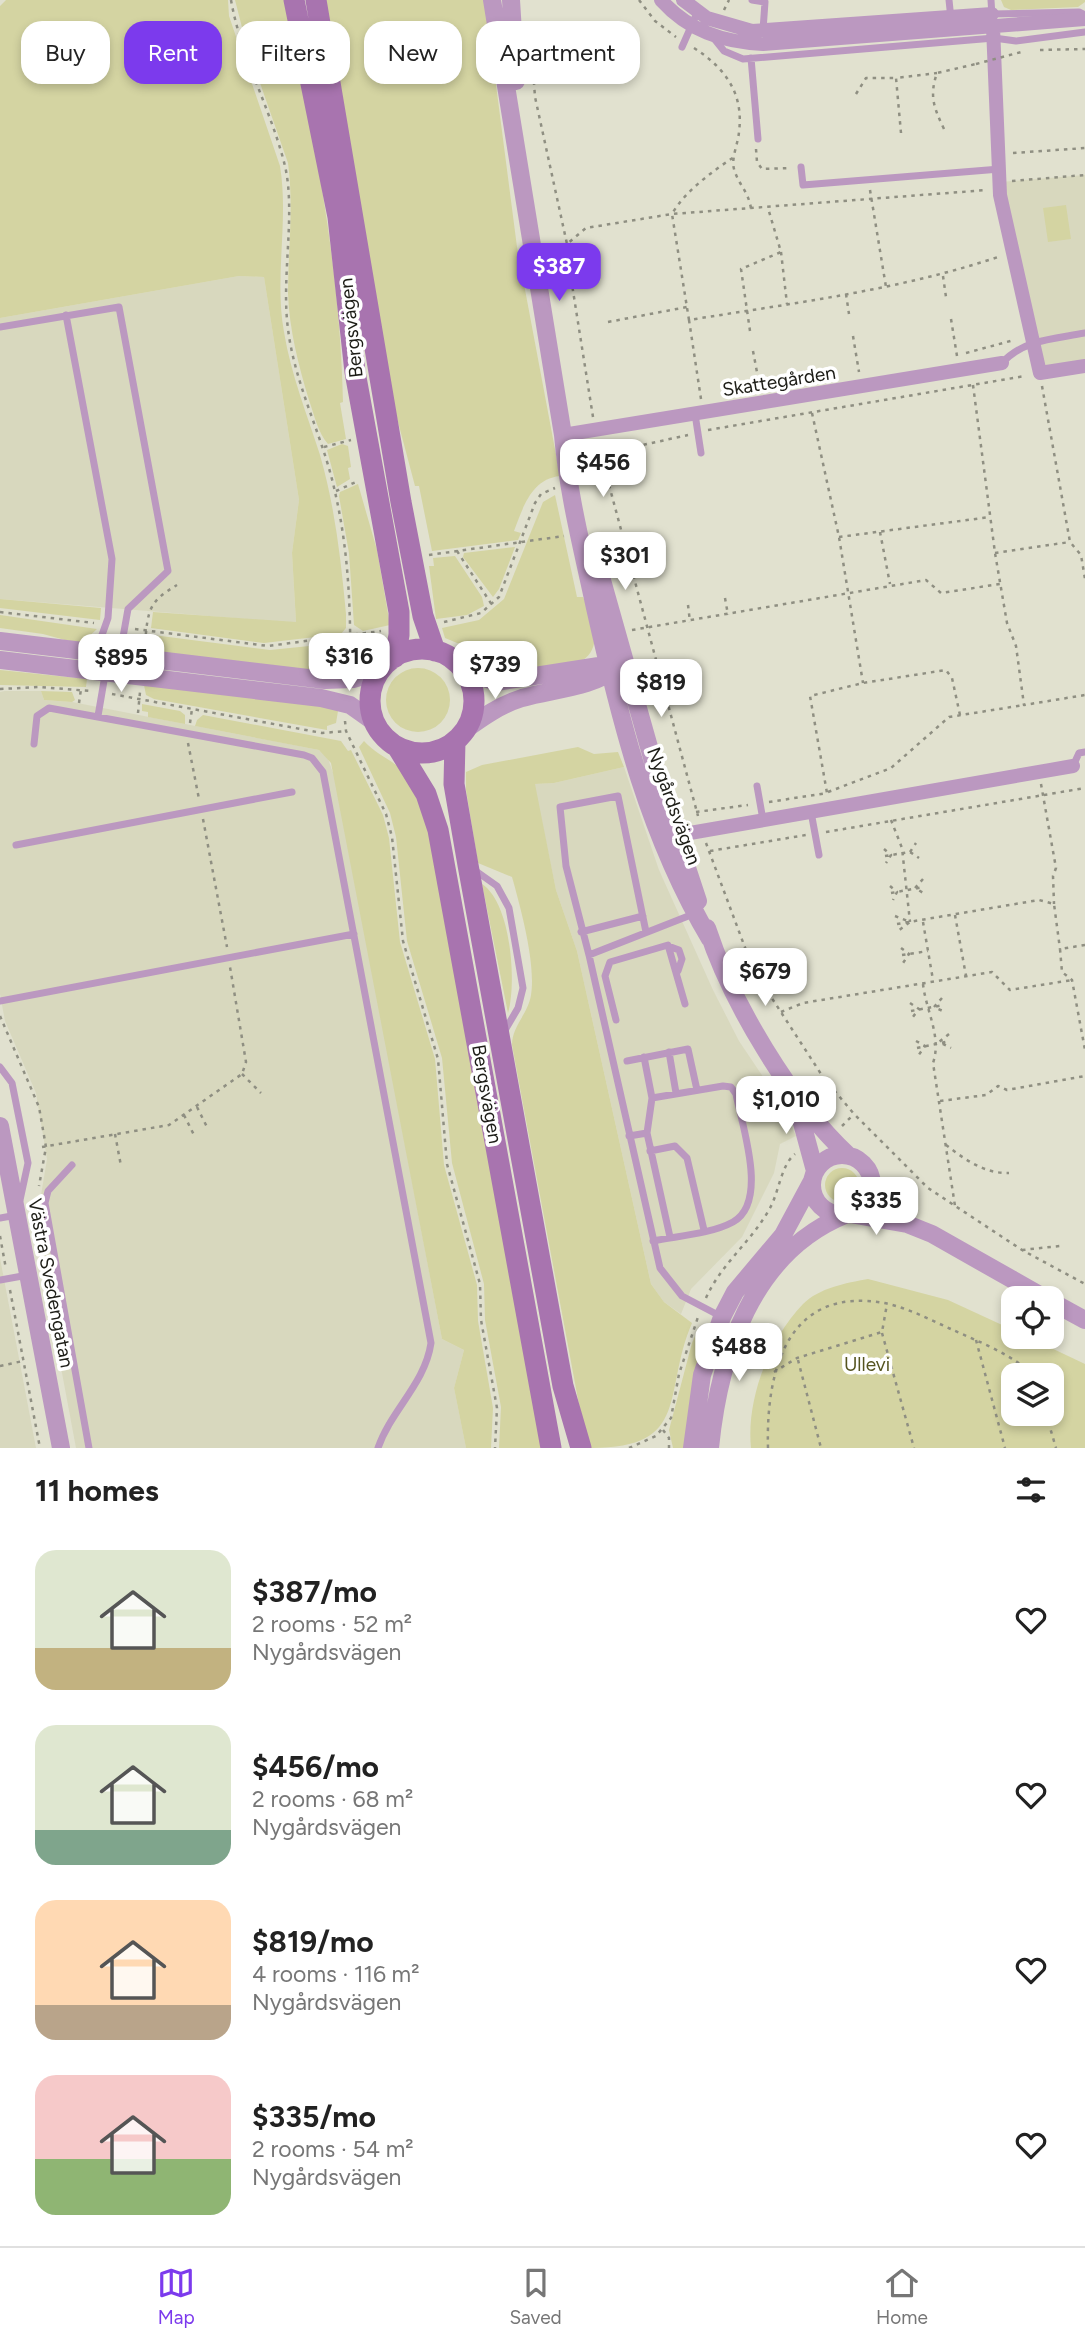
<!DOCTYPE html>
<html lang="en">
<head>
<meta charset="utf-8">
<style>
	body { margin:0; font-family:Figtree,sans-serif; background:#f2f2f2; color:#222; height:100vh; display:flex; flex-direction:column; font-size:26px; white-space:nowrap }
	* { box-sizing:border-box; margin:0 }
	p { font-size:23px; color:#767676 }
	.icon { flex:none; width:38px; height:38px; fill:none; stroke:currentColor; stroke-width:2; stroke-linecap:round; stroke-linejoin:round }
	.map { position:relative; height:1448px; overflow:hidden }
	.details { display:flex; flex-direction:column; background:#fff; flex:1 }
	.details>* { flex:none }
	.hud { position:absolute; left:21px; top:21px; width:700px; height:63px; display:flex; gap:14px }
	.buttons { position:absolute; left:1001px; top:1286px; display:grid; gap:14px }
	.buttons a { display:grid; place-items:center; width:63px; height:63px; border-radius:14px; background:#fff; box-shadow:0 4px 10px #0003; font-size:35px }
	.price { position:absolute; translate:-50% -60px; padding:0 16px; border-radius:14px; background:#fff; color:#222; font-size:23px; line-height:46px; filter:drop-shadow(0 2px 4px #0008) }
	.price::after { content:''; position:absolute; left:50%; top:42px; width:21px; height:16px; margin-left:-10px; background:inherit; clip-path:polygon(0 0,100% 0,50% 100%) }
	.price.selected { background:#7c3aed; color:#fff }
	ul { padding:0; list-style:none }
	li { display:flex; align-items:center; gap:21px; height:175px; padding:0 35px }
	li span { display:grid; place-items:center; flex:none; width:196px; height:140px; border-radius:21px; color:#555 }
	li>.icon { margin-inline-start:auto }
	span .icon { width:84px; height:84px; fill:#fffc; stroke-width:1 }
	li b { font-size:30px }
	h2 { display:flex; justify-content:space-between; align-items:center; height:84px; padding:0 35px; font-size:30px }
	.tag { padding:0 24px; border-radius:21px; background:#fff; box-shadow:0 4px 10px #0003; font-size:24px; line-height:63px }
	.tag.selected { background:#7c3aed; color:#fff }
	.tabs { display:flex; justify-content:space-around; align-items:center; height:98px; border-top:2px solid #e0e0e0; background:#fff; font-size:19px; color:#767676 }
	.tabs a { display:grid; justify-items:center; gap:4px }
	.tabs .selected { color:#7c3aed }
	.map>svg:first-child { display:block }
</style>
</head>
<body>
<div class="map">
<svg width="1085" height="1448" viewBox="0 0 1085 1448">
	<rect width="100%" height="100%" fill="#e1e1cf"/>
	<path fill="#d8d8be" d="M1085,175V366L1040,373L1001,182Z
		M239,276L264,277L299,500L292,553L296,623L0,599V318Z
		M5,691H41L44,700L72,702L319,750L327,756L336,781L442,1339L464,1350L454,1388L466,1448H76L38,1244L40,1201L47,1159L36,1093L5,1021L0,994V692Z
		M624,767L659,870L713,990L739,1041L782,1105L796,1136L780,1144L774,1173L742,1237L691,1289L681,1314L664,1302L651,1284L577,951L556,890L534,784L554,783Z
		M0,1258L36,1448H0Z"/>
	<path fill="#d4d4a2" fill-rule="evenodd" d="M6,0H228L229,16L280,166C289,221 274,277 284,332C291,375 307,414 320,455C335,507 341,560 346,614V628L341,634L264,643L151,628L153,612L296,622L292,553L299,500L264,277L239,276L0,318V6Z
		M235,0H285C314,133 340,265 343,402L340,403L346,439L328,444C318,433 314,414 309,400C299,367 289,329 288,293C288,250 294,207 288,163L246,43Z
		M324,0H485L517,247L560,476C531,479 523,508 514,531L521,533L518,540L432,551L419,486H415L393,403Z
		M1001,0H1085V2L1078,7L1011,10L1004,7Z
		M1066,205L1071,239L1048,242L1043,208Z
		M342,444L348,446L351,467L348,468L350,479L337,487L327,450Z
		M358,484L377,550L390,625L363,631L354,625L349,553L339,496L340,492Z
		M555,495L577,597H583C592,616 604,646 583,660L513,672L484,669L462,645L445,638L442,628L479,620L504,599L543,502Z
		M515,547L499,589L493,597L463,557L464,553Z
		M455,556L482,597L484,606L467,615L436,619L429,566H434L433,558Z
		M0,599L101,608L100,620L0,608Z
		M0,615L97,629L85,640L76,643L43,634L0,628Z
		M153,635L270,650L339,643L346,649L347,672H322L150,651L149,639Z
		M381,635L382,644L369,654L362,668L353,670L356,641Z
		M386 700a32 32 0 1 1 64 0a32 32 0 1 1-64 0Z
		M0,670L87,679L86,687L0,685Z
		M144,685L329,707L338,711L336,723L327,726V730L154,699L146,695Z
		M41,691L72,692L75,700L72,702L44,700Z
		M142,704L180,711L185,715V724L148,717V712L142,711Z
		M203,715L341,741L348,751L351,750L383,815L389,838L400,942L435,1059L444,1165L477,1285L478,1321L493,1408L491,1448H466L454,1388L464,1350L442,1339L331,763L319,750L195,726L197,720Z
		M364,741C375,753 387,758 399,767C418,783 423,815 430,837L542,1448H499L501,1407L485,1320L484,1284L452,1163L442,1058L407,941L396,837L390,813L359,747Z
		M578,747L594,754L618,752L624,767L554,783L535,784L556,890L577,951L651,1284L664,1302L692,1323C662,1392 692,1448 591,1448L580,1410L512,1045C512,1026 528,1014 531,995C536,964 521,909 512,877L478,863L466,790V772L482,765Z
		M482,884C511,903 517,982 508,1013Z
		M825 1185a17 17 0 1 1 34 0a17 17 0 1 1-34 0Z
		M868,1279L948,1300L1013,1330V1337H1028L1085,1364V1448H751C746,1400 769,1339 803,1304C819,1288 846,1283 868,1279ZM1013,1376H1052V1414H1013Z
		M699,1327L702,1343L687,1448H673L669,1430L692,1343Z"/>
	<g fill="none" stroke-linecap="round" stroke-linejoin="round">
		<path stroke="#8f8f82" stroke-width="2.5" stroke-dasharray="3.5 5" stroke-linecap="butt" d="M231,0C241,58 271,109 285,166C296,214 281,277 288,329C295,386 323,436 335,492C348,548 351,607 350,665
			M639,0L655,21L676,37
			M724,10L729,0
			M694,48C725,68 744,93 739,132C738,144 731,158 734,169C738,184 749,192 751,209
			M1040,50L1085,49
			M532,56L535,97L567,244
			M856,94L866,78H896
			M944,129C934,108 929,96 937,73L976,64
			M901,133L896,78L937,73
			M756,149L757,162L762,169L790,168
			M1013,153L1085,148
			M1012,181L1085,175
			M870,190L886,287
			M781,252L787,304
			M943,276L946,297
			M846,294L849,314
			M951,319L957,356
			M689,320L672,214C685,191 713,171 734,157
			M608,322L687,307
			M750,331L741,269L781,252L768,208
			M853,336L859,372
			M753,351L760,388
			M966,353L1014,340
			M973,385L995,553L1007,623L1016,646L1024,705L1085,695
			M1042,386L1070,542L1081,555L1085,579
			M701,399L689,320C794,303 900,290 1001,256
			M812,413L839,537L863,683
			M593,417L567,253V244L586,228L672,214L987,190
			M708,430L1025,376
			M598,444L698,816
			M324,447L351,440
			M602,454L688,435
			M586,481L606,476
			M336,491L358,481
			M880,532L890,584
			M839,537L990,517
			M457,551L492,605
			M995,553L1070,542
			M429,555L564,536
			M619,580L633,577
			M725,598L728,615
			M688,605L690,622
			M0,612L94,623
			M444,622L481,613L499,597L535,503L541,494L555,488
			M135,629L268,646L381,631
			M632,630L926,580L941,593L1000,584
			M145,643C148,611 148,602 177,585
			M0,689L39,687L91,691
			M112,694L322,733L346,731
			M79,703L81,689
			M138,713L140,692
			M345,721L346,731L386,814L392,837L403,941L438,1059L447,1164L480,1284L481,1320L497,1408L495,1448
			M190,723L192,709
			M188,743L199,799
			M1041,784L1056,868L1053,876L1054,904
			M828,792L891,768L949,717L1024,705
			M769,802L827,793L810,696L863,683L946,670L952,678L960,715
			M696,812L748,805
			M203,819L227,947
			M891,820L902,848L910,922
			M826,832L1085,788
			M706,843L753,969L823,1077L854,1114L928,1188L1022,1250L1085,1284
			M884,849L891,855L886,863
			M710,851L806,835
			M910,852L916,843
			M885,856L910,852L919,858
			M923,879L915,888L925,894
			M890,886L897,892L893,900
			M891,893L924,887
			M955,915L966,976
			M895,916L910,922L898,931
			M923,922L933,980
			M897,924L1039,900L1054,904L1060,949
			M1085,945L1060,949L1062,972L1072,980L1085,1050
			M901,948L909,954L903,963
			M902,955L928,951
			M923,984C926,1011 942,1037 933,1063L955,1206
			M942,998L934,1007L945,1012
			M910,1003L919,1009L912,1018
			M911,1011L944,1005
			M781,1012L803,1003L992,972L1010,990L1072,980
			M0,1016L39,1107L46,1147L39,1186
			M949,1034L939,1042L951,1048
			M916,1041L925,1046L918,1056
			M917,1048L950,1041
			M242,1074L261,1093
			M940,1101L986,1095L998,1086L1007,1090L1085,1076
			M197,1107L208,1129
			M184,1115L194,1135
			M842,1126L854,1114
			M115,1134L121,1166
			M946,1145C964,1159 985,1174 1009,1173
			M42,1147L169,1125L242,1074L246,1062L230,967
			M0,1236L6,1269
			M1022,1250L1060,1246
			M10,1290L40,1448
			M706,1298C721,1264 752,1241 770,1208C779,1192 781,1165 795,1154
			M882,1333L914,1448
			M976,1340L1005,1448
			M798,1360L821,1448
			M0,1366L23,1361
			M774,1372L797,1358L882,1332L887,1304
			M1046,1414L1056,1448
			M663,1430L669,1438V1448
			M629,1448L656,1436L671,1418L679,1374L698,1317
			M768,1448C766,1381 782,1296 867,1301C898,1302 926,1318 953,1330C975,1340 1019,1357 1032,1376"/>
		<path stroke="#bb98c0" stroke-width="7" d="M752,0L765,2L763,30
			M949,0L951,19
			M991,0L992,16
			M992,14L1079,12L1085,15
			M712,36L724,51L743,59L994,38L1016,41L1085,32
			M682,47L697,13
			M751,58L758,139
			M801,167L803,185L1000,169
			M66,315L112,559L108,618L102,635L89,650
			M0,327L119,307L168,571L128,609L120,654
			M1002,363C1024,339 1054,339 1085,333
			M695,414L701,453
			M98,716L105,675
			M34,744L37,716L49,708L304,755L312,758L323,772L431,1343C425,1384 391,1410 378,1448
			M1073,766L1079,753L1085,752
			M757,786L763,820
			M811,812L819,855
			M16,845L292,792
			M473,869L497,886L509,908L523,988L518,1008L504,1032
			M581,932L643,916
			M646,932L618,796L560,807L566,866L589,955L660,1268L682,1296L722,1317
			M668,946L679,950L682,959L678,971
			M589,955L696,913
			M0,1001L354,934
			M616,1020L605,976L610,962L668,945L685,1004
			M669,1052L676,1093
			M644,1057L652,1098
			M627,1061L688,1049L697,1090
			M0,1067L12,1083L28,1163L20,1200
			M647,1133L670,1237
			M629,1136L647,1133L652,1098L723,1086L731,1087L736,1094C742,1126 769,1202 733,1222C711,1234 677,1236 653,1241
			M650,1151L675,1146L687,1158L704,1230
			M72,1165L48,1191L45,1203L89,1448
			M0,1218L17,1215
			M0,1280L28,1275"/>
		<path stroke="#bb98c0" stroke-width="14" d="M661,0C689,31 722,42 763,44L1085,19
			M683,0L707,18L752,31L992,14
			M993,27L1000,195L1040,373L1085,366
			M563,435L1002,363
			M667,837L1073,766"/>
		<path stroke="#bb98c0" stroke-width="18" d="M492,0L563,435C568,494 583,551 595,608C621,724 649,836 710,939
			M511,0L516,81
			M596,559L660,786L698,901
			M0,641L325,680L353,679L380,671
			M0,660L321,698L350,705L374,722
			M465,671L496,682L618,663
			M465,730C483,717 500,705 522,698C553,689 592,688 619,667
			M707,928C731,1002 791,1102 848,1155
			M796,1101L815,1171
			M0,1126L61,1448
			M812 1185a30 30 0 1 1 60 0a30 30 0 1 1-60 0Z
			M850,1214L907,1224L932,1234L1045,1298
			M1052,1302L1085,1320
			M692,1448L702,1375L722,1317L735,1292L783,1235L812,1181
			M710,1448C719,1356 752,1253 845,1215"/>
		<path stroke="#a874af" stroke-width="21" d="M294,0L338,217L355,372L399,612V635L395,657
			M316,0L401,502L423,616L435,651
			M370 701a52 52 0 1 1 104 0a52 52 0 1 1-104 0Z
			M455,741L454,784L468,865L563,1386L581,1448
			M398,748L426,794L438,830L551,1448"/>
		<path stroke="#8f8f82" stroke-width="2.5" stroke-dasharray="3.5 5" stroke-linecap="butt" d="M976,64L1025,51"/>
	</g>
	<g text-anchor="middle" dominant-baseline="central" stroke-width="7" stroke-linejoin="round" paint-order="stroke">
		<g font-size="19" fill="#1d1d17" stroke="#fff">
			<text transform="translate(351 328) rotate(-96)">Bergsvägen</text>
			<text transform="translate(779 381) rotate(-9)">Skattegården</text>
			<text transform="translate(674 806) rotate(70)">Nygårdsvägen</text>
			<text transform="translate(487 1094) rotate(80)">Bergsvägen</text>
			<text transform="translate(51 1283) rotate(79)">Västra Svedengatan</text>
		</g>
		<g font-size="19" fill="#55541f" stroke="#fff">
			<text x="867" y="1364">Ullevi</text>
		</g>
	</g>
</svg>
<div class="buttons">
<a><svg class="icon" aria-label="locate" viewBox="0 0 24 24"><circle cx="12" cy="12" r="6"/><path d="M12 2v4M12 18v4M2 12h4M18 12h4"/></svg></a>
<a><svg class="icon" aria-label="layers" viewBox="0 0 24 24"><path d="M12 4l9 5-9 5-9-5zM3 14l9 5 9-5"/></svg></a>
</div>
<b class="price selected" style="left:559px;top:303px">$387</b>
<b class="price" style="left:603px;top:499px">$456</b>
<b class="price" style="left:625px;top:592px">$301</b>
<b class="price" style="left:349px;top:693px">$316</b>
<b class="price" style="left:121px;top:694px">$895</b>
<b class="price" style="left:495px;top:701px">$739</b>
<b class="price" style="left:661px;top:719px">$819</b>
<b class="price" style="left:765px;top:1008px">$679</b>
<b class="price" style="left:786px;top:1136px">$1,010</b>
<b class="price" style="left:876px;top:1237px">$335</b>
<b class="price" style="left:739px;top:1383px">$488</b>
<div class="hud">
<a class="tag">Buy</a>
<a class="tag selected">Rent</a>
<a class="tag">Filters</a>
<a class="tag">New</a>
<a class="tag">Apartment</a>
</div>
</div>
<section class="details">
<h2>11 homes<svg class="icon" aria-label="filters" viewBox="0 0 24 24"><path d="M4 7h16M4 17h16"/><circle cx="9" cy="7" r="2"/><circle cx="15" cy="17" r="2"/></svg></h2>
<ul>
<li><span style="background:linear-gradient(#dfe7d0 70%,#c2b280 0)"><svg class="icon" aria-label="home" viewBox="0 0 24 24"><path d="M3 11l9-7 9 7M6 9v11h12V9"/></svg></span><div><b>$387/mo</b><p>2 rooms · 52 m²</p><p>Nygårdsvägen</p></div><svg class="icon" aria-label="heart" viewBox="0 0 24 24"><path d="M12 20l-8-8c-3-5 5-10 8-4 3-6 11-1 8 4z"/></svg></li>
<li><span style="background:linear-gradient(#dfe7d0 75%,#7fa58c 0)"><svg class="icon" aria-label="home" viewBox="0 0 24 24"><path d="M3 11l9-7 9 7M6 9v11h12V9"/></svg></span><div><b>$456/mo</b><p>2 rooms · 68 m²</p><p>Nygårdsvägen</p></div><svg class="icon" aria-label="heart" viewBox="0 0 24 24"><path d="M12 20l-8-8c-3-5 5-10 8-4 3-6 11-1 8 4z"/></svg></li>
<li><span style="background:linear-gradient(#ffd9b3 75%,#b9a48a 0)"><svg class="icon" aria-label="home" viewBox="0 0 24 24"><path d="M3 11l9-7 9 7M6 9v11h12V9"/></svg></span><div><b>$819/mo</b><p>4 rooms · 116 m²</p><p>Nygårdsvägen</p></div><svg class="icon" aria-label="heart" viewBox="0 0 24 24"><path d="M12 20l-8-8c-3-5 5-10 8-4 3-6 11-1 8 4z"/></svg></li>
<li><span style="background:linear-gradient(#f6c9c9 60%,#8fb573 0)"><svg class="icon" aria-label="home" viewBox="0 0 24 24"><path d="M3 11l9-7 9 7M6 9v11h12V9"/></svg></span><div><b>$335/mo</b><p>2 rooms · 54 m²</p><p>Nygårdsvägen</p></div><svg class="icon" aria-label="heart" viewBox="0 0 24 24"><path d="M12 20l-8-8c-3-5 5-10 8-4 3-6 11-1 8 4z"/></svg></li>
</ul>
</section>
<nav class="tabs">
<a class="selected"><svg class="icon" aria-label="map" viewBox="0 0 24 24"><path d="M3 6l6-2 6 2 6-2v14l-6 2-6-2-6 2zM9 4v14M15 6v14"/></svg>Map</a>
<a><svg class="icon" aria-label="saved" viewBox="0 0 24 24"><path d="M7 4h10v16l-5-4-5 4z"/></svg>Saved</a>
<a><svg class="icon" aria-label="home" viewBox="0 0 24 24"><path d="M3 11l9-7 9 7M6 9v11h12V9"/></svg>Home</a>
</nav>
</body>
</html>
